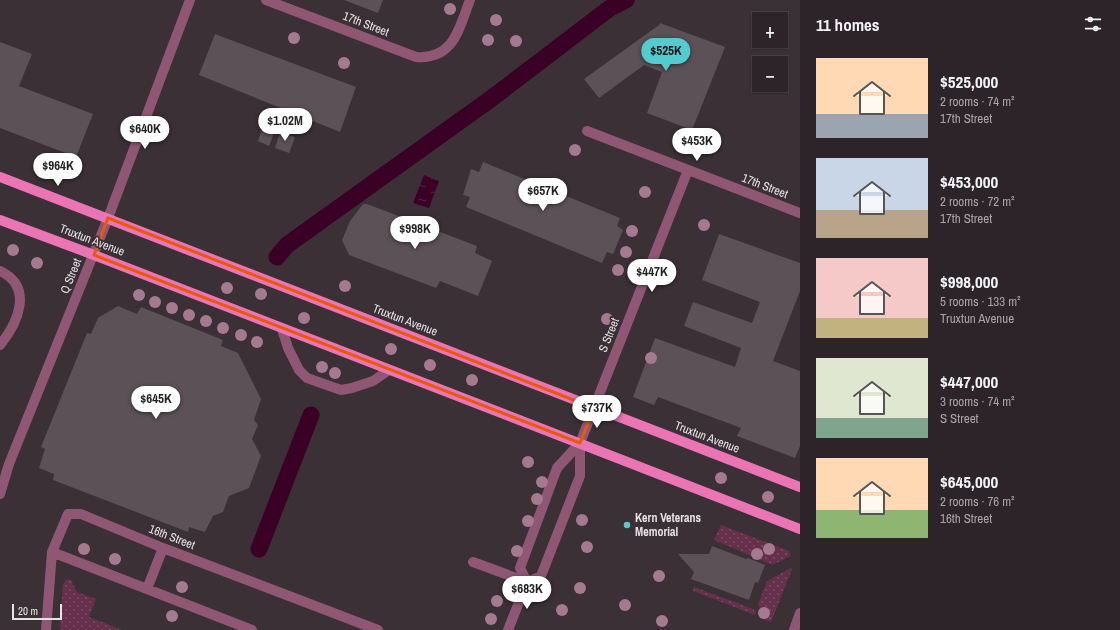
<!DOCTYPE html>
<html lang="en">
<head>
<meta charset="utf-8">
<style>
	body { margin:0; font-family:"Archivo Narrow",sans-serif; background:#383034; color:#f1f3f6; height:100vh; display:flex; flex-direction:column; font-size:15px; white-space:nowrap }
	* { box-sizing:border-box; margin:0 }
	p { font-size:13px; color:#a6a4a8 }
	.icon { flex:none; width:22px; height:22px; fill:none; stroke:currentColor; stroke-width:2; stroke-linecap:round; stroke-linejoin:round }
	.map { position:relative; flex:1; overflow:hidden }
	.drawer { display:flex; flex-direction:column; background:#2c2428; width:320px }
	.drawer>* { flex:none }
	.buttons { position:absolute; left:752px; top:12px; display:grid; gap:8px }
	.buttons a { display:grid; place-items:center; width:36px; height:36px; border-radius:0px; background:#2c2428; box-shadow:0 1px 3px #0004,0 0 0 1px #484145; font-size:20px }
	.scale { position:absolute; left:12px; bottom:10px; width:50px; box-sizing:border-box; padding-left:4px; border:2px solid #e8e2e5; border-top:0; font-size:11px; line-height:14px; white-space:nowrap; color:#e8e2e5; -webkit-text-stroke:3px #3a3035; paint-order:stroke }
	.price { position:absolute; translate:-50% -34px; padding:0 9px; border-radius:14px; background:#fff; color:#222; font-size:13px; line-height:26px; filter:drop-shadow(0 1px 2px #0008) }
	.price::after { content:''; position:absolute; left:50%; top:24px; width:12px; height:9px; margin-left:-6px; background:inherit; clip-path:polygon(0 0,100% 0,50% 100%) }
	.price.selected { background:#52ccd0; color:#111 }
	ul { padding:0; list-style:none }
	li { display:flex; align-items:center; gap:12px; height:100px; padding:0 16px }
	li span { display:grid; place-items:center; flex:none; width:112px; height:80px; border-radius:0px; color:#555 }
	li>.icon { margin-inline-start:auto }
	span .icon { width:48px; height:48px; fill:#fffc; stroke-width:1 }
	li b { font-size:17px }
	h2 { display:flex; justify-content:space-between; align-items:center; height:48px; padding:0 16px; font-size:17px }
	main { display:flex; flex:1; min-height:0 }
	.map>svg:first-child { display:block }
</style>
</head>
<body>
<main>
<div class="map">
<svg width="800" height="630" viewBox="0 0 800 630">
	<defs>
		<pattern id="grass-dots" width="8" height="8" patternUnits="userSpaceOnUse"><rect width="8" height="8" fill="#66304d"/><path d="M2 2h.1M6 6h.1" fill="none" stroke="#7c4e66" stroke-width="1.8" stroke-linecap="round"/></pattern>
		<pattern id="water-ripples" width="26" height="14" patternUnits="userSpaceOnUse"><rect width="26" height="14" fill="#3b0025"/><path d="M2 4q2-2 4 0t4 0M15 11q2-2 4 0t4 0" fill="none" stroke="#572544"/></pattern>
	</defs>
	<rect width="100%" height="100%" fill="#3a3035"/>
	<path fill="url(#grass-dots)" d="M721,525L789,551L791,556L772,565L714,540Z
		M793,567L771,622L760,618L761,611L758,604L767,581Z
		M67,579L71,580L77,592L96,599L89,617L122,630H60L63,584Z
		M694,587L753,609L756,612L755,615L693,591Z"/>
	<path fill="url(#water-ripples)" d="M424,175L439,181L429,208L413,203Z"/>
	<g fill="none" stroke-linecap="round" stroke-linejoin="round">
		<path stroke="#3b0025" stroke-width="17" d="M277,257L287,245L492,98L610,8L626,0
			M259,549L311,415"/>
	</g>
	<path fill="#5c5156" d="M344,0H383L378,13Z
		M660,23L725,47L692,130L647,113L662,72L644,65L599,98L584,79L659,25Z
		M215,34L356,87L340,132L199,75Z
		M0,42L32,54L19,86L93,114L76,157L0,128Z
		M263,126L275,131L269,146L258,141Z
		M280,132L295,137L289,153L275,148Z
		M483,162L620,218L617,226L623,230L613,254L607,252L602,263L466,207L470,197L463,195L471,169L479,172Z
		M363,204H367L477,246L475,253L492,261L478,296L440,281L436,288L349,255L342,240L350,221Z
		M719,234L800,263V291L773,361L800,371V446L795,458L737,436L741,428L658,397L654,405L633,397L655,338L735,367L741,348L684,326L693,302L752,323L760,302L702,280Z
		M118,306L137,314L141,307L223,340L221,346L238,353L261,399L254,420L258,425L252,439L261,456L249,488L229,496L223,512L213,516L205,532L189,527L188,532L53,480L54,474L39,468L45,449L41,447L87,333L91,334L98,318Z
		M712,546L746,559L748,558L765,565L758,583L755,582L749,600L691,579L694,572L678,554H709Z"/>
	<g fill="none" stroke-linecap="round" stroke-linejoin="round">
		<path stroke="#905774" stroke-width="10" d="M266,0L416,57C454,60 459,28 470,0
			M587,131L800,213
			M0,271C34,287 18,323 0,345
			M282,329L288,348L299,370L307,378L341,390L352,388L373,381L389,370
			M0,494L9,464L108,218L190,0
			M52,552L252,630
			M473,562L527,582
			M527,582L520,568L557,468L580,443L688,170
			M147,589L163,548
			M46,630L52,552L68,514H81L163,548L378,630
			M508,630L527,582L541,576L580,476V443
			M794,630L800,613"/>
		<path stroke="#ea74b4" stroke-width="10" d="M0,177L800,487
			M0,220L94,255L800,529"/>
	</g>
	<g fill="#a5798f">
		<circle cx="450" cy="9" r="6"/>
		<circle cx="496" cy="20" r="6"/>
		<circle cx="294" cy="38" r="6"/>
		<circle cx="488" cy="40" r="6"/>
		<circle cx="516" cy="41" r="6"/>
		<circle cx="344" cy="63" r="6"/>
		<circle cx="575" cy="150" r="6"/>
		<circle cx="645" cy="192" r="6"/>
		<circle cx="704" cy="225" r="6"/>
		<circle cx="632" cy="231" r="6"/>
		<circle cx="13" cy="250" r="6"/>
		<circle cx="626" cy="252" r="6"/>
		<circle cx="37" cy="263" r="6"/>
		<circle cx="618" cy="270" r="6"/>
		<circle cx="345" cy="286" r="6"/>
		<circle cx="227" cy="288" r="6"/>
		<circle cx="261" cy="294" r="6"/>
		<circle cx="139" cy="295" r="6"/>
		<circle cx="155" cy="302" r="6"/>
		<circle cx="172" cy="308" r="6"/>
		<circle cx="189" cy="315" r="6"/>
		<circle cx="304" cy="318" r="6"/>
		<circle cx="607" cy="319" r="6"/>
		<circle cx="206" cy="321" r="6"/>
		<circle cx="223" cy="328" r="6"/>
		<circle cx="241" cy="335" r="6"/>
		<circle cx="257" cy="342" r="6"/>
		<circle cx="391" cy="349" r="6"/>
		<circle cx="651" cy="358" r="6"/>
		<circle cx="430" cy="365" r="6"/>
		<circle cx="322" cy="367" r="6"/>
		<circle cx="335" cy="373" r="6"/>
		<circle cx="472" cy="380" r="6"/>
		<circle cx="528" cy="462" r="6"/>
		<circle cx="721" cy="478" r="6"/>
		<circle cx="542" cy="482" r="6"/>
		<circle cx="768" cy="497" r="6"/>
		<circle cx="537" cy="499" r="6"/>
		<circle cx="582" cy="520" r="6"/>
		<circle cx="528" cy="521" r="6"/>
		<circle cx="587" cy="547" r="6"/>
		<circle cx="84" cy="549" r="6"/>
		<circle cx="769" cy="549" r="6"/>
		<circle cx="517" cy="551" r="6"/>
		<circle cx="757" cy="554" r="6"/>
		<circle cx="115" cy="559" r="6"/>
		<circle cx="659" cy="576" r="6"/>
		<circle cx="182" cy="587" r="6"/>
		<circle cx="580" cy="588" r="6"/>
		<circle cx="497" cy="601" r="6"/>
		<circle cx="625" cy="605" r="6"/>
		<circle cx="562" cy="610" r="6"/>
		<circle cx="764" cy="613" r="6"/>
		<circle cx="172" cy="616" r="6"/>
		<circle cx="491" cy="619" r="6"/>
		<circle cx="662" cy="621" r="6"/>
	</g>
	<path fill="none" stroke="#e8590c" stroke-width="3" stroke-linejoin="round" d="M108,218L594,408L580,443L94,255Z"/>
	<circle fill="#52ccd0" stroke="#3a3035" stroke-width="1.5" cx="627" cy="525" r="4"/>
	<g text-anchor="middle" dominant-baseline="central" stroke-width="3.5" stroke-linejoin="round" paint-order="stroke">
		<g font-size="12" fill="#e8e2e5" stroke="#3a3035">
			<text transform="translate(366 24) rotate(21)">17th Street</text>
			<text transform="translate(765 186) rotate(21)">17th Street</text>
			<text transform="translate(92 240) rotate(21)">Truxtun Avenue</text>
			<text transform="translate(71 276) rotate(-68)">Q Street</text>
			<text transform="translate(405 320) rotate(21)">Truxtun Avenue</text>
			<text transform="translate(609 335) rotate(-68)">S Street</text>
			<text transform="translate(707 437) rotate(21)">Truxtun Avenue</text>
			<text transform="translate(172 537) rotate(21)">16th Street</text>
		</g>
		<g font-size="12" font-weight="bold" fill="#e8e2e5" stroke="#3a3035" text-anchor="start">
			<text x="635" y="518">Kern Veterans<tspan x="635" dy="14">Memorial</tspan></text>
		</g>
	</g>
</svg>
<div class="buttons">
<a>+</a>
<a>−</a>
</div>
<div class="scale">20 m</div>
<b class="price selected" style="left:666px;top:72px">$525K</b>
<b class="price" style="left:285px;top:142px">$1.02M</b>
<b class="price" style="left:145px;top:150px">$640K</b>
<b class="price" style="left:697px;top:162px">$453K</b>
<b class="price" style="left:58px;top:187px">$964K</b>
<b class="price" style="left:543px;top:212px">$657K</b>
<b class="price" style="left:415px;top:250px">$998K</b>
<b class="price" style="left:652px;top:293px">$447K</b>
<b class="price" style="left:156px;top:420px">$645K</b>
<b class="price" style="left:597px;top:429px">$737K</b>
<b class="price" style="left:527px;top:610px">$683K</b>
</div>
<section class="drawer">
<h2>11 homes<svg class="icon" aria-label="filters" viewBox="0 0 24 24"><path d="M4 7h16M4 17h16"/><circle cx="9" cy="7" r="2"/><circle cx="15" cy="17" r="2"/></svg></h2>
<ul>
<li><span style="background:linear-gradient(#ffd9b3 70%,#9aa5b1 0)"><svg class="icon" aria-label="home" viewBox="0 0 24 24"><path d="M3 11l9-7 9 7M6 9v11h12V9"/></svg></span><div><b>$525,000</b><p>2 rooms · 74 m²</p><p>17th Street</p></div></li>
<li><span style="background:linear-gradient(#c9d6e8 65%,#b9a48a 0)"><svg class="icon" aria-label="home" viewBox="0 0 24 24"><path d="M3 11l9-7 9 7M6 9v11h12V9"/></svg></span><div><b>$453,000</b><p>2 rooms · 72 m²</p><p>17th Street</p></div></li>
<li><span style="background:linear-gradient(#f6c9c9 75%,#c2b280 0)"><svg class="icon" aria-label="home" viewBox="0 0 24 24"><path d="M3 11l9-7 9 7M6 9v11h12V9"/></svg></span><div><b>$998,000</b><p>5 rooms · 133 m²</p><p>Truxtun Avenue</p></div></li>
<li><span style="background:linear-gradient(#dfe7d0 75%,#7fa58c 0)"><svg class="icon" aria-label="home" viewBox="0 0 24 24"><path d="M3 11l9-7 9 7M6 9v11h12V9"/></svg></span><div><b>$447,000</b><p>3 rooms · 74 m²</p><p>S Street</p></div></li>
<li><span style="background:linear-gradient(#ffd9b3 65%,#8fb573 0)"><svg class="icon" aria-label="home" viewBox="0 0 24 24"><path d="M3 11l9-7 9 7M6 9v11h12V9"/></svg></span><div><b>$645,000</b><p>2 rooms · 76 m²</p><p>16th Street</p></div></li>
</ul>
</section>
</main>
</body>
</html>
